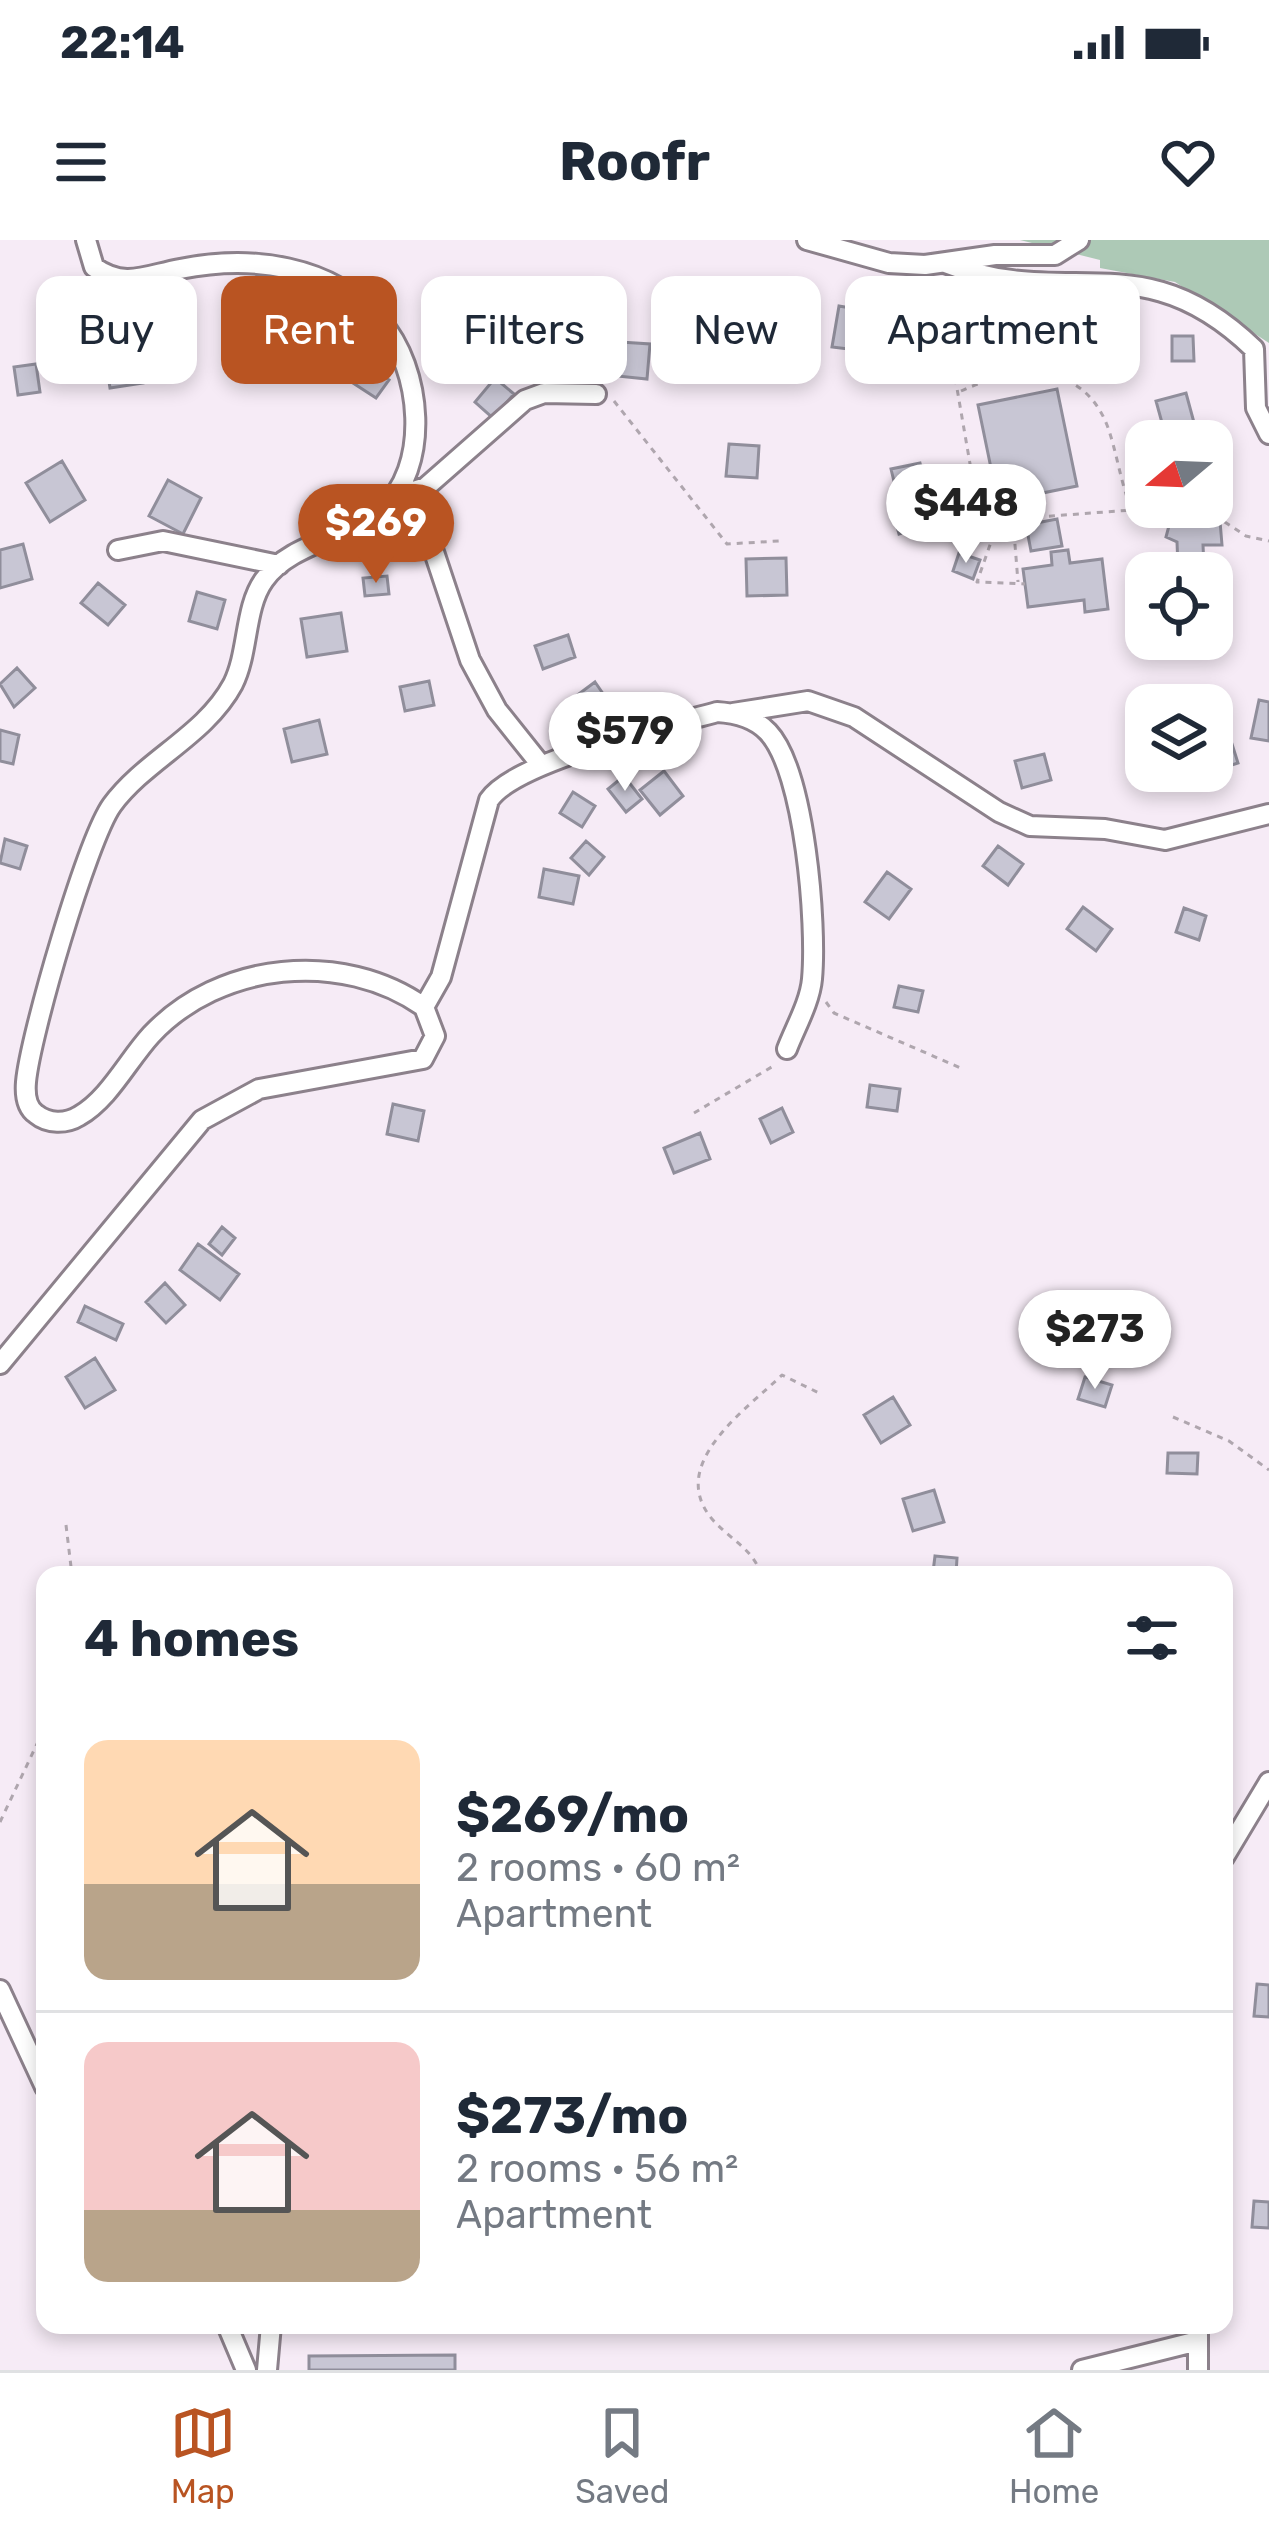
<!DOCTYPE html>
<html lang="en">
<head>
<meta charset="utf-8">
<style>
	body { margin:0; font-family:Rubik,sans-serif; background:#f2f2f3; color:#1f2937; height:100vh; display:flex; flex-direction:column; font-size:45px; white-space:nowrap }
	* { box-sizing:border-box; margin:0 }
	p { font-size:39px; color:#747a83 }
	.icon { flex:none; width:66px; height:66px; fill:none; stroke:currentColor; stroke-width:2; stroke-linecap:round; stroke-linejoin:round }
	.map { position:relative; flex:1; overflow:hidden }
	.panel { position:absolute; left:36px; top:1326px; width:1197px; height:768px; display:flex; flex-direction:column; background:#fff; border-radius:24px; box-shadow:0 6px 18px #0003 }
	.panel>* { flex:none }
	.hud { position:absolute; left:36px; top:36px; width:1197px; height:108px; display:flex; gap:24px }
	.needle { width:78px; rotate:251deg }
	.buttons { position:absolute; left:1125px; top:180px; display:grid; gap:24px }
	.buttons a { display:grid; place-items:center; width:108px; height:108px; border-radius:24px; background:#fff; box-shadow:0 6px 18px #0003; font-size:60px }
	.price { position:absolute; translate:-50% -102px; padding:0 27px; border-radius:42px; background:#fff; color:#222; font-size:39px; line-height:78px; filter:drop-shadow(0 3px 6px #0008) }
	.price::after { content:''; position:absolute; left:50%; top:72px; width:36px; height:27px; margin-left:-18px; background:inherit; clip-path:polygon(0 0,100% 0,50% 100%) }
	.price.current { background:#b95422; color:#fff }
	ul { padding:0; list-style:none }
	li { display:flex; align-items:center; gap:36px; height:300px; padding:0 48px }
	li+li { border-top:3px solid #e0e1e3 }
	li span { display:grid; place-items:center; flex:none; width:336px; height:240px; border-radius:24px; color:#555 }
	li>.icon { margin-inline-start:auto }
	span .icon { width:144px; height:144px; fill:#fffc; stroke-width:1 }
	li b { font-size:51px }
	h2 { display:flex; justify-content:space-between; align-items:center; height:144px; padding:0 48px; font-size:51px }
	.chip { padding:0 42px; border-radius:24px; background:#fff; box-shadow:0 6px 18px #0003; font-size:42px; line-height:108px }
	.chip.current { background:#b95422; color:#fff }
	.status { display:flex; justify-content:space-between; align-items:center; height:84px; padding:0 60px; background:#fff; direction:ltr }
	.status svg { height:33px; fill:currentColor }
	header { display:flex; justify-content:space-between; align-items:center; height:156px; padding:0 48px; background:#fff; font-size:54px; font-weight:700 }
	.dock { display:flex; justify-content:space-around; align-items:center; height:168px; border-top:3px solid #e0e1e3; background:#fff; font-size:33px; color:#747a83 }
	.dock a { display:grid; justify-items:center; gap:6px }
	.dock .current { color:#b95422 }
	.map>svg:first-child { display:block }
</style>
</head>
<body>
<div class="status"><b>22:14</b><svg viewBox="0 0 49 12"><path d="M0 12V9h3v3zM5 12V6h3v6zM10 12V3h3v9zM15 12V0h3v12zM26 1h20v11H26zM47 4h2v5h-2z"/></svg></div>
<header><svg class="icon" aria-label="menu" viewBox="0 0 24 24"><path d="M4 6h16M4 12h16M4 18h16"/></svg>Roofr<svg class="icon" aria-label="heart" viewBox="0 0 24 24"><path d="M12 20l-8-8c-3-5 5-10 8-4 3-6 11-1 8 4z"/></svg></header>
<div class="map">
<svg width="1269" height="2130" viewBox="0 0 1269 2130">
	<rect width="100%" height="100%" fill="#f6ebf6"/>
	<path fill="#adc9b6" d="M1020,0H1269V103L1175,42L1100,28V20Z"/>
	<path fill="#c8c6d4" stroke="#908e9b" stroke-width="3" d="M936,43H955L954,80L935,79Z
		M839,66L874,72L873,112L832,107Z
		M251,78L285,101L268,127L234,103Z
		M1027,78L1035,127L1003,132L995,83Z
		M570,80L605,86L599,125L573,121L577,99L568,98Z
		M492,83L513,110L488,129L467,101Z
		M1172,96H1193L1194,121H1172Z
		M620,102L650,104L647,139L617,136Z
		M729,106L739,131L715,142L704,116Z
		M138,111L143,143L110,148L105,116Z
		M362,123L389,140L376,158L350,141Z
		M36,124L40,152L18,155L14,127Z
		M495,138L514,154L493,178L475,162Z
		M1057,149L1077,246L998,262L978,165Z
		M1186,153L1199,201H1167L1156,161Z
		M729,204L759,206L757,238L726,236Z
		M62,221L85,260L50,282L26,243Z
		M920,223L935,282L899,294L895,279L902,275L891,229Z
		M168,240L201,258L183,294L149,276Z
		M1212,257L1214,273L1170,278L1169,267H1212Z
		M1057,279L1062,306L1031,311L1026,285Z
		M1220,281L1222,305H1203L1204,327H1178L1177,302L1166,297L1170,282Z
		M23,304L32,339L0,348V310Z
		M1068,310L1070,323L1102,319L1108,369L1085,372L1084,360L1028,367L1023,329L1052,325L1051,312Z
		M959,313L980,320L973,339L953,331Z
		M786,318L787,355L747,356L746,319Z
		M387,336L389,354L365,356L363,338Z
		M98,343L125,365L108,385L81,363Z
		M197,352L225,360L217,389L189,381Z
		M341,373L347,411L307,417L301,379Z
		M568,395L575,417L543,429L535,406Z
		M17,428L35,448L14,467L0,444Z
		M429,441L434,465L405,471L400,447Z
		M595,442L615,471L595,484L576,456Z
		M1259,460L1269,462V501L1251,498Z
		M319,480L327,514L292,522L284,489Z
		M0,490L19,495L13,524L0,521Z
		M1232,504L1238,523L1213,531L1212,510Z
		M1044,514L1051,540L1022,548L1015,521Z
		M664,531L683,556L660,575L640,550Z
		M624,536L642,559L626,572L608,549Z
		M573,552L595,566L582,587L560,573Z
		M5,599L27,606L20,629L0,623Z
		M586,601L604,617L589,635L571,618Z
		M998,606L1023,624L1008,645L983,626Z
		M544,629L579,636L573,664L539,657Z
		M887,632L911,649L889,679L865,662Z
		M1083,667L1112,689L1096,711L1067,689Z
		M1184,668L1206,676L1199,700L1176,692Z
		M899,746L923,751L918,772L894,767Z
		M870,845L900,849L897,871L867,867Z
		M393,864L424,871L418,901L387,894Z
		M782,868L793,892L771,903L760,879Z
		M700,893L710,919L674,933L664,908Z
		M222,987L235,998L222,1015L209,1004Z
		M198,1004L239,1034L220,1060L180,1030Z
		M165,1043L185,1065L166,1083L146,1062Z
		M85,1066L123,1084L116,1100L78,1082Z
		M95,1118L115,1150L85,1168L66,1137Z
		M1085,1137L1112,1145L1105,1167L1078,1159Z
		M893,1157L910,1185L881,1203L864,1175Z
		M1168,1213H1198L1197,1234L1167,1233Z
		M934,1250L944,1282L913,1291L903,1259Z
		M935,1316L957,1318L956,1334L933,1332Z
		M1257,1744L1269,1745V1777L1254,1776Z
		M1254,1961L1269,1962V1988L1252,1987Z
		M455,2115V2130H309V2116Z"/>
	<g fill="none" stroke-linecap="round" stroke-linejoin="round">
		<defs>
			<path id="minor" d="M807,0L889,23L925,25L995,15H1055L1079,0
				M945,23C1069,72 1141,0 1254,109L1256,168L1269,194
				M394,257L421,273L470,420L497,470L541,525
				M394,257L426,247L525,160L544,153L596,154
				M118,310L163,301L279,325
				M733,473L808,461L854,477L999,572L1030,586L1105,589L1165,600L1269,574
				M424,767L441,737L489,560C515,521 667,486 717,472C735,473 755,478 768,492C805,531 817,685 812,739C810,762 795,788 787,809
				M0,1124L202,880L259,849L423,819L435,796L424,767C342,709 219,722 151,795C128,820 109,859 79,876C66,884 48,884 36,874C26,867 25,854 26,842C30,796 87,600 112,565C146,519 205,496 233,444C249,412 244,368 264,340C289,304 347,298 380,271C432,229 422,127 380,81C330,24 251,15 180,29C147,35 124,49 94,27L86,0
				M1224,1617L1269,1542
				M0,1750L45,1847
				M227,2085L246,2130
				M267,2130L271,2085
				M1082,2130L1198,2101
				M1198,2130V2085"/>
		</defs>
		<use href="#minor" stroke="#8c818b" stroke-width="24"/>
		<path stroke="#afa6ae" stroke-width="3" stroke-dasharray="6 6" stroke-linecap="butt" d="M945,79L978,270L993,266L997,280L1132,270L1170,281L1214,275L1246,296L1269,301
			M961,151C1015,126 1081,120 1107,185C1117,212 1120,241 1131,268
			M614,161L727,304L779,301
			M1013,280L1018,342
			M998,282L977,342L1025,344
			M826,762L834,773L963,829
			M694,873L775,825
			M1173,1177L1229,1201L1269,1230
			M66,1285L72,1335
			M761,1335C754,1309 729,1299 712,1279C666,1224 747,1169 782,1135L821,1154
			M0,1582L45,1487"/>
		<use href="#minor" stroke="#fff" stroke-width="18"/>
	</g>
</svg>
<div class="buttons">
<a><svg class="needle" viewBox="-14 -14 28 28"><path d="M0-13l5 13h-10z" fill="#e53935"/><path d="M0 13l5-13h-10z" fill="#747a83"/></svg></a>
<a><svg class="icon" aria-label="locate" viewBox="0 0 24 24"><circle cx="12" cy="12" r="6"/><path d="M12 2v4M12 18v4M2 12h4M18 12h4"/></svg></a>
<a><svg class="icon" aria-label="layers" viewBox="0 0 24 24"><path d="M12 4l9 5-9 5-9-5zM3 14l9 5 9-5"/></svg></a>
</div>
<b class="price" style="left:966px;top:326px">$448</b>
<b class="price current" style="left:376px;top:346px">$269</b>
<b class="price" style="left:625px;top:554px">$579</b>
<b class="price" style="left:1095px;top:1152px">$273</b>
<div class="hud">
<a class="chip">Buy</a>
<a class="chip current">Rent</a>
<a class="chip">Filters</a>
<a class="chip">New</a>
<a class="chip">Apartment</a>
</div>
<section class="panel">
<h2>4 homes<svg class="icon" aria-label="filters" viewBox="0 0 24 24"><path d="M4 7h16M4 17h16"/><circle cx="9" cy="7" r="2"/><circle cx="15" cy="17" r="2"/></svg></h2>
<ul>
<li><span style="background:linear-gradient(#ffd9b3 60%,#b9a48a 0)"><svg class="icon" aria-label="home" viewBox="0 0 24 24"><path d="M3 11l9-7 9 7M6 9v11h12V9"/></svg></span><div><b>$269/mo</b><p>2 rooms · 60 m²</p><p>Apartment</p></div></li>
<li><span style="background:linear-gradient(#f6c9c9 70%,#b9a48a 0)"><svg class="icon" aria-label="home" viewBox="0 0 24 24"><path d="M3 11l9-7 9 7M6 9v11h12V9"/></svg></span><div><b>$273/mo</b><p>2 rooms · 56 m²</p><p>Apartment</p></div></li>
</ul>
</section>
</div>
<nav class="dock">
<a class="current"><svg class="icon" aria-label="map" viewBox="0 0 24 24"><path d="M3 6l6-2 6 2 6-2v14l-6 2-6-2-6 2zM9 4v14M15 6v14"/></svg>Map</a>
<a><svg class="icon" aria-label="saved" viewBox="0 0 24 24"><path d="M7 4h10v16l-5-4-5 4z"/></svg>Saved</a>
<a><svg class="icon" aria-label="home" viewBox="0 0 24 24"><path d="M3 11l9-7 9 7M6 9v11h12V9"/></svg>Home</a>
</nav>
</body>
</html>
